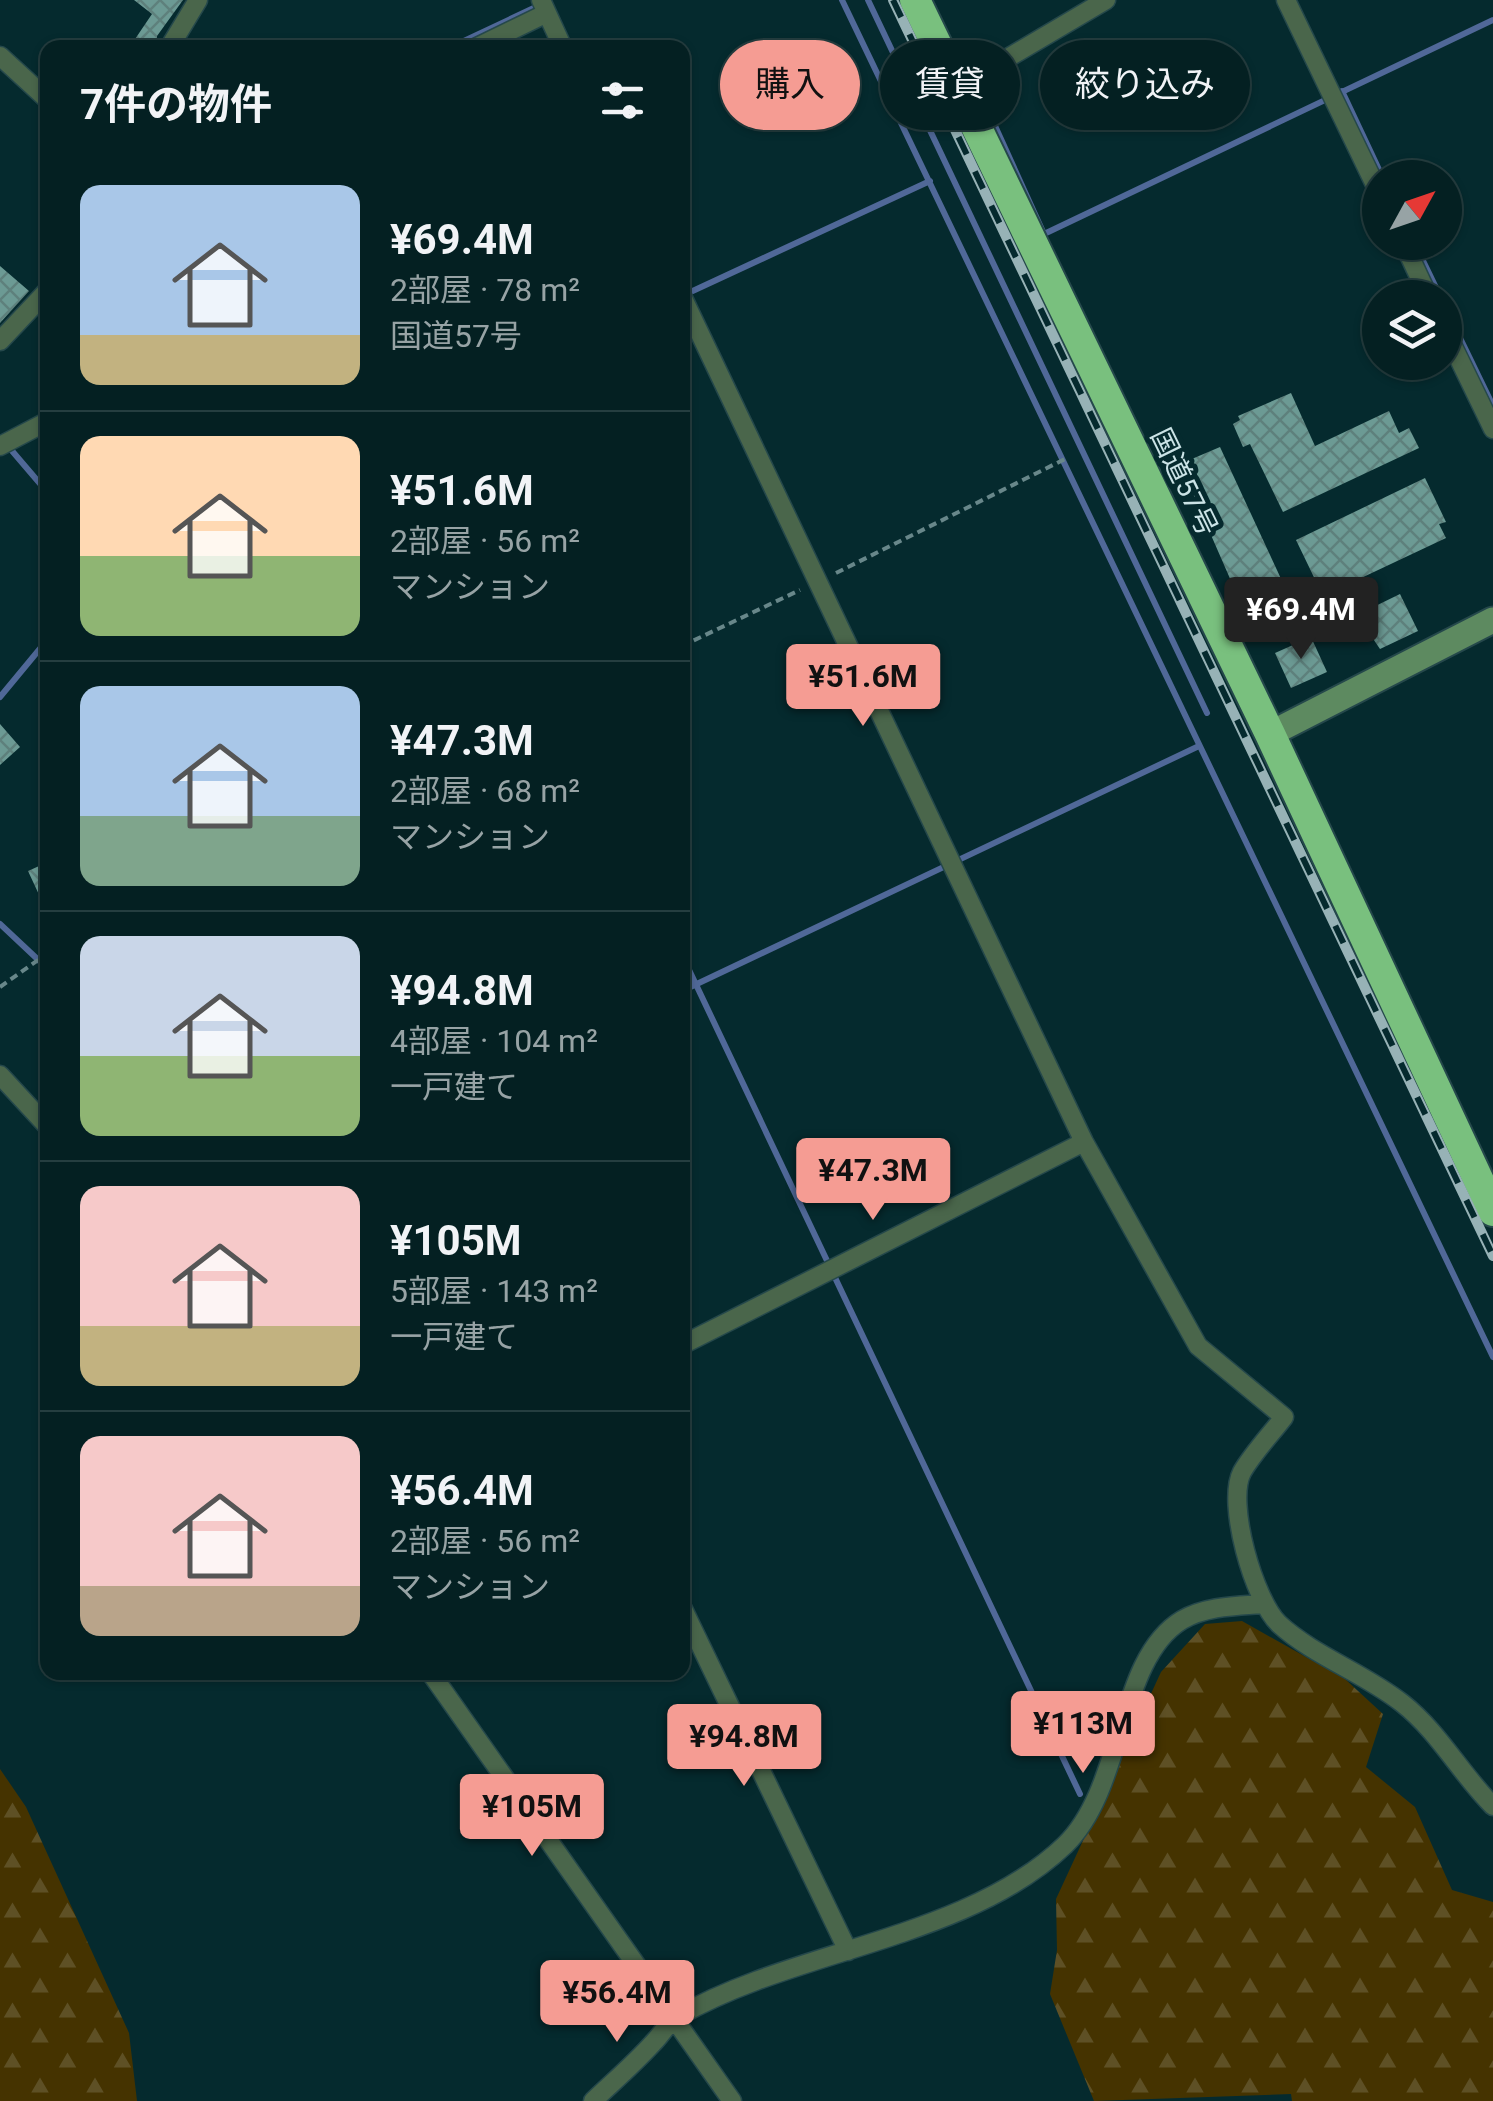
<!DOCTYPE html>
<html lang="ja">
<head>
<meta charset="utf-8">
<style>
	body { margin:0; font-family:Roboto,"Noto Sans JP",sans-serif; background:#122d2f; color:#f1f3f6; height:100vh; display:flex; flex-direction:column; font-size:38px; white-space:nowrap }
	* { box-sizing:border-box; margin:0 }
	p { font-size:32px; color:#97a3a5 }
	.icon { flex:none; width:55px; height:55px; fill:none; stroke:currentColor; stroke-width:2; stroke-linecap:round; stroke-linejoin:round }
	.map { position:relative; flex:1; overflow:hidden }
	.side { position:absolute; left:40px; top:40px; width:650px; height:1640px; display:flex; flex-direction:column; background:#042022; border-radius:20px; box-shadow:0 2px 8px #0004,0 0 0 2px #253e40 }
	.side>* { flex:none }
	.hud { position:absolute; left:720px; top:40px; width:622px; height:90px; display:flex; gap:20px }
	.needle { width:65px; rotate:50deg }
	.buttons { position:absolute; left:1362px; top:160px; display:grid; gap:20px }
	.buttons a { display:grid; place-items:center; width:100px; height:100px; border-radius:50%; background:#042022; box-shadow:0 2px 8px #0004,0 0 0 2px #253e40; font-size:50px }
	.price { position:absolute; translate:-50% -85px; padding:0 22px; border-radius:10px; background:#f59c93; color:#111; font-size:32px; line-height:65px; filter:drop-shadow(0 2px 5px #0008) }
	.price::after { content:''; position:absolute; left:50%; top:60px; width:30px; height:22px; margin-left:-15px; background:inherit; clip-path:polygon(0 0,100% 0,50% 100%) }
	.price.current { background:#222; color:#fff }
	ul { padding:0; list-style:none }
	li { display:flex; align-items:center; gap:30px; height:250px; padding:0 40px }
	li+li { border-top:2px solid #253e40 }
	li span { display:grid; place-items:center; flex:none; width:280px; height:200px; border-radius:20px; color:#555 }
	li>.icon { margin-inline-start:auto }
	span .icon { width:120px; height:120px; fill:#fffc; stroke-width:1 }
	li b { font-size:42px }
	h2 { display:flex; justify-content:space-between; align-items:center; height:120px; padding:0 40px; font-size:42px }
	.pill { padding:0 35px; border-radius:45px; background:#042022; box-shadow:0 2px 8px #0004,0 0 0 2px #253e40; font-size:35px; line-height:90px }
	.pill.current { background:#f59c93; color:#111 }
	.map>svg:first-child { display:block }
</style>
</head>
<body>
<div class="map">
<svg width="1493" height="2101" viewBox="0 0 1493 2101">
	<defs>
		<pattern id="forest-firs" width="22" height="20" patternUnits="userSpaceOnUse" patternTransform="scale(2.5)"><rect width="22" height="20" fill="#453300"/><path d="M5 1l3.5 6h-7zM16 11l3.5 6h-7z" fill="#5e5025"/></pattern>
		<pattern id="building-cross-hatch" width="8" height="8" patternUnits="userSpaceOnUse" patternTransform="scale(2.5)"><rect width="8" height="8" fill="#6c9a94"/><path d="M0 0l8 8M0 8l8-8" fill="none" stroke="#5e807c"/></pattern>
	</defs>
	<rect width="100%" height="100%" fill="#052a2e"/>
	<path fill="url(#forest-firs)" d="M1242,1621L1345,1679L1383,1714L1366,1767L1415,1807L1452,1890L1493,1902V2101H1292L1291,2094L1094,2101L1050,1994L1057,1950L1056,1899L1161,1672L1205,1624Z
		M0,1769L26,1807L129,2033L137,2101H0Z"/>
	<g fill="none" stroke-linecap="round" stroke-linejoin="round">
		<path stroke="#506898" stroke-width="6" d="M842,0L1493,1357
			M868,0L1207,713
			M449,48L538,6
			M1342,91L1383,178
			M981,95L1044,234L1493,20
			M1414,242L1441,298
			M684,295L930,181
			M1445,307L1493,406
			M7,445L48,493
			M0,697L48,639
			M0,924L48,969
			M682,955L1080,1794
			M682,991L1199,746"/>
	</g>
	<path fill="url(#building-cross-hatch)" d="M134,0H183L157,36V48H129L152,14Z
		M0,266L29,291L0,323Z
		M1291,393L1315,446L1389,411L1399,433L1409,428L1419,448L1283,512L1250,444L1243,447L1233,424L1240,420L1238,416Z
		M1220,447L1295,609L1252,629L1180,464Z
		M1425,478L1446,522L1439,524L1446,538L1323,596L1296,540Z
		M1400,594L1418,631L1380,649L1357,615Z
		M1311,637L1327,672L1291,688L1275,653Z
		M0,724L20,747L0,765Z
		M48,862V914L28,871Z"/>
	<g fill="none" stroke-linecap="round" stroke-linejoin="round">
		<defs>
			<path id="street" d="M541,0L563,48
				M1286,0L1380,195
				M169,48L198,0
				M475,48L547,13
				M0,56L48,100
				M957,88L1106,0
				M1403,242L1429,298
				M682,296L1084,1142L1198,1346L1284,1417C1271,1434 1253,1453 1242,1472C1226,1503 1254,1600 1279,1624C1314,1656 1364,1673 1402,1703C1439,1732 1460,1773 1493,1806
				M1445,330L1493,429
				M0,341L48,290
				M0,446L48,421
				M0,1075L48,1127
				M682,1345L1084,1142
				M682,1607L848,1951
				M430,1672L732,2101
				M593,2101C613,2082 634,2064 653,2043C662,2034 668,2022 679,2016C795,1949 967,1939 1065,1845C1125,1787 1117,1659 1182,1620C1206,1606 1236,1606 1263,1604"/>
			<path id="secondary" d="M1270,734L1493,620"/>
			<path id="highway" d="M915,0L1270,734L1493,1211"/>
		</defs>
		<use href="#street" stroke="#25484b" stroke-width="21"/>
		<use href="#secondary" stroke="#25484b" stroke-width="29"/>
		<use href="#highway" stroke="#25484b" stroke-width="34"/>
		<path stroke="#68878a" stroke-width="4" stroke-dasharray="8 5" stroke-linecap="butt" d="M836,573L1065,459
			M682,646L800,590
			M0,987L48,953"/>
		<use href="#street" stroke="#4a664b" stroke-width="18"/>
		<use href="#secondary" stroke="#5d8a60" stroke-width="25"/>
		<use href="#highway" stroke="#79c07e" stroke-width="30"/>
		<defs>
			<path id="rail" d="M893,0L1493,1256"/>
		</defs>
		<use href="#rail" stroke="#97b2b6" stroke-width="10"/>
		<use href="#rail" stroke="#052a2e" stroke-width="6" stroke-dasharray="19" stroke-linecap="butt"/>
	</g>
	<g text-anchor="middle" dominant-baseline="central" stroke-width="10" stroke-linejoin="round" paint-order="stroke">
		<g font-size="28" fill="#cbe3e6" stroke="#052a2e">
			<text transform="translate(1184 482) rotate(64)">国道57号</text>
		</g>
	</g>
</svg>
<div class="buttons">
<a><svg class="needle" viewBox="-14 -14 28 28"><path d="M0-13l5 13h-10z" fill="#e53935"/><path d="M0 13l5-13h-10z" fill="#97a3a5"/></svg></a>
<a><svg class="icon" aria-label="layers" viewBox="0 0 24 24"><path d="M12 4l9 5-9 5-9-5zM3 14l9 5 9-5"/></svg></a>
</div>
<b class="price current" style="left:1301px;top:662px">¥69.4M</b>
<b class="price" style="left:863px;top:729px">¥51.6M</b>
<b class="price" style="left:873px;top:1223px">¥47.3M</b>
<b class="price" style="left:1083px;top:1776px">¥113M</b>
<b class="price" style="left:744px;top:1789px">¥94.8M</b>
<b class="price" style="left:532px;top:1859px">¥105M</b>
<b class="price" style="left:617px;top:2045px">¥56.4M</b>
<div class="hud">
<a class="pill current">購入</a>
<a class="pill">賃貸</a>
<a class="pill">絞り込み</a>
</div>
<section class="side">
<h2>7件の物件<svg class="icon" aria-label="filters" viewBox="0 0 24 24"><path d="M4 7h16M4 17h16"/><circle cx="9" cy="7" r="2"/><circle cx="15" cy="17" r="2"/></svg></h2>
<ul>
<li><span style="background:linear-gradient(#a9c7e8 75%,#c2b280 0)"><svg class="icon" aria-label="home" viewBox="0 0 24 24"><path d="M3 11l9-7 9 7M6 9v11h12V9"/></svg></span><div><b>¥69.4M</b><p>2部屋 · 78 m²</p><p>国道57号</p></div></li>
<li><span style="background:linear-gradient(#ffd9b3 60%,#8fb573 0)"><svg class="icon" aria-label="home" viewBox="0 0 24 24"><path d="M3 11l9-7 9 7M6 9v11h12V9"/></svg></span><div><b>¥51.6M</b><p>2部屋 · 56 m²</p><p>マンション</p></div></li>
<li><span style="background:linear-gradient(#a9c7e8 65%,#7fa58c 0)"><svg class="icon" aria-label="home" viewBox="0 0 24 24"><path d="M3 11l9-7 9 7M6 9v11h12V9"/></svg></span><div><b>¥47.3M</b><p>2部屋 · 68 m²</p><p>マンション</p></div></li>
<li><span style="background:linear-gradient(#c9d6e8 60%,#8fb573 0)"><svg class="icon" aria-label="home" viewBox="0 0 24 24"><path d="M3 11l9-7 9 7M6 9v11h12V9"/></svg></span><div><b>¥94.8M</b><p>4部屋 · 104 m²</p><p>一戸建て</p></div></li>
<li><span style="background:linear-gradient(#f6c9c9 70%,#c2b280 0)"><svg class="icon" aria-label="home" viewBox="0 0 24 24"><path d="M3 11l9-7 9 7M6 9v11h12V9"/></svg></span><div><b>¥105M</b><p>5部屋 · 143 m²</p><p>一戸建て</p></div></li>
<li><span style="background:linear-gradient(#f6c9c9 75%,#b9a48a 0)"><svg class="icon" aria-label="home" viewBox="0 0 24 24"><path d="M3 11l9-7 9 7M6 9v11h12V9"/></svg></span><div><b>¥56.4M</b><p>2部屋 · 56 m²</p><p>マンション</p></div></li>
</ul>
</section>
</div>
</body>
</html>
